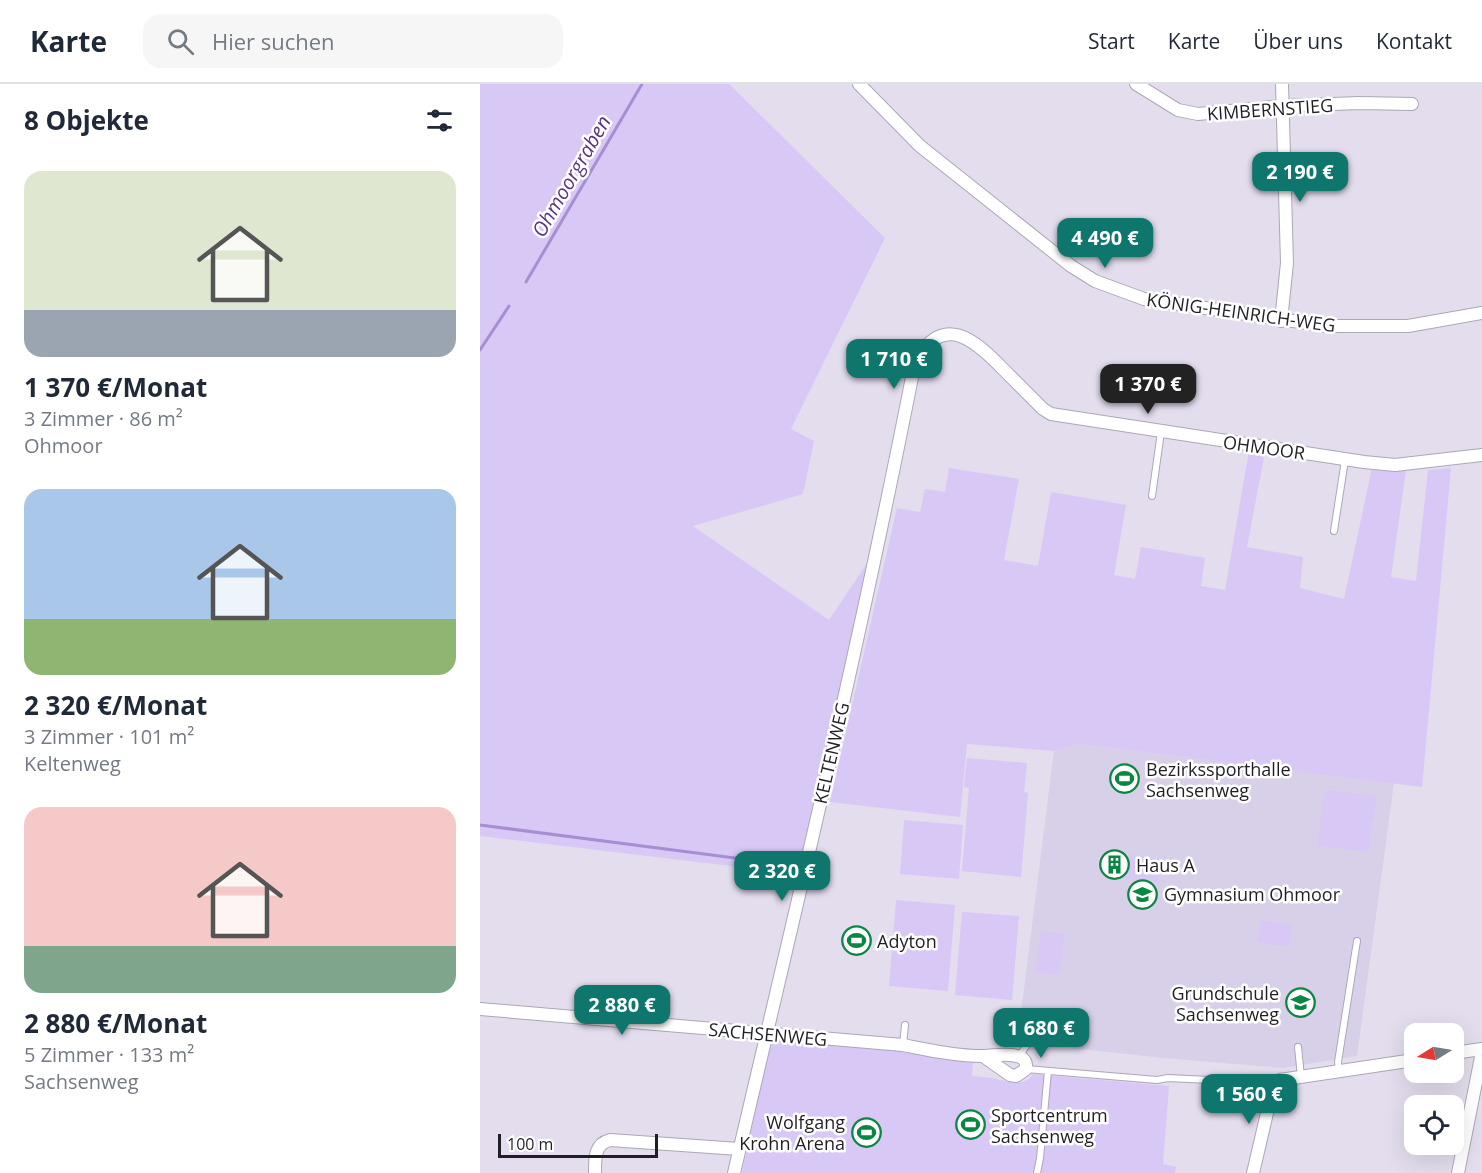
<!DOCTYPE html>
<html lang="de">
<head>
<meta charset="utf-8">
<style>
	body { margin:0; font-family:"Open Sans",sans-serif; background:#f6f6f7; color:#1f2937; height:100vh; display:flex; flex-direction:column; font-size:22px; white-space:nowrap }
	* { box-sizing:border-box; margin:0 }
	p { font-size:20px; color:#747a83 }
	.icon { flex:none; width:33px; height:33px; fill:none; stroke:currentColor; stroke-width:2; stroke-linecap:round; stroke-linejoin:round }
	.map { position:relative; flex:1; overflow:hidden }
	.side { display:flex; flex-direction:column; background:#fff; width:480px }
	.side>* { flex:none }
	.needle { width:39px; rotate:259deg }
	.fabs { position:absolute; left:924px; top:939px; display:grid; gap:12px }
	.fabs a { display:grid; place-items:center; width:60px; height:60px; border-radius:12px; background:#fff; box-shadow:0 6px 24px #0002; font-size:30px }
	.scale { position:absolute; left:18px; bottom:15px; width:160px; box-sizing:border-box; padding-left:6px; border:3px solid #211f25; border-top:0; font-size:16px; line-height:21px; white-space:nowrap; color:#211f25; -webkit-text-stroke:4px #fff; paint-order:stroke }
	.price { position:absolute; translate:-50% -51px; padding:0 14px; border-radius:12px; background:#0f766e; color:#fff; font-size:20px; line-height:39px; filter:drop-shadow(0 2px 3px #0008) }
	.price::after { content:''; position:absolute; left:50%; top:36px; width:18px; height:14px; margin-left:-9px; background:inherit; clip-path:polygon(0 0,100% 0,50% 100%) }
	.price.selected { background:#222; color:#fff }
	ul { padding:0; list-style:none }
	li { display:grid; align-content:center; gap:12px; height:318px; padding:0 24px }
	li span { display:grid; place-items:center; height:186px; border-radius:18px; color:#555 }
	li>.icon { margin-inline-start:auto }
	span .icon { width:108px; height:108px; fill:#fffc; stroke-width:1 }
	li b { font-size:26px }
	h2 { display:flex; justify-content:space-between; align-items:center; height:72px; padding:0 24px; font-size:26px }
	header { display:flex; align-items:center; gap:36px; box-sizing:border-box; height:84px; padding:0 30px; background:#fff; border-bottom:2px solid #e0e1e3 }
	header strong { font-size:28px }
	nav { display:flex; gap:33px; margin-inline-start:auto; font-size:21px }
	.search { width:420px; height:54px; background:#f6f6f7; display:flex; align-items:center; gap:15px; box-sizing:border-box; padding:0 21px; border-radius:18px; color:#747a83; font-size:22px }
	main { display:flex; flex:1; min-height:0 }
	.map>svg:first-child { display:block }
</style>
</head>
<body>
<header>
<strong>Karte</strong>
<div class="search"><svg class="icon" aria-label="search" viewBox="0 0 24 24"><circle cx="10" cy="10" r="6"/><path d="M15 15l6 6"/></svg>Hier suchen</div>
<nav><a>Start</a><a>Karte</a><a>Über uns</a><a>Kontakt</a></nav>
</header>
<main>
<section class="side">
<h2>8 Objekte<svg class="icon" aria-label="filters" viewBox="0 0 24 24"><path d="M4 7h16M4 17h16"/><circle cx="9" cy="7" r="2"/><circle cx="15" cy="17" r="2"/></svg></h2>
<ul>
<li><span style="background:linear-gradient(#dfe7d0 75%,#9aa5b1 0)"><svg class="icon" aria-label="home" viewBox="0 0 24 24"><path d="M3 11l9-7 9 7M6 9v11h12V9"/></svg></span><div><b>1 370 €/Monat</b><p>3 Zimmer · 86 m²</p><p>Ohmoor</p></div></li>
<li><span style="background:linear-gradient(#a9c7e8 70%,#8fb573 0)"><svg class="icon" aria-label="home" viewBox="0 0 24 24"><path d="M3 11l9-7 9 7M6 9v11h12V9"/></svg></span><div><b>2 320 €/Monat</b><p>3 Zimmer · 101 m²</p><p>Keltenweg</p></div></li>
<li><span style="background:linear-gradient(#f6c9c9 75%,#7fa58c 0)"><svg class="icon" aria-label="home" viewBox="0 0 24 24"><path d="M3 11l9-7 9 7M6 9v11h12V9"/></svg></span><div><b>2 880 €/Monat</b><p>5 Zimmer · 133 m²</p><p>Sachsenweg</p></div></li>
</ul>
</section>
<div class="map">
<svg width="1002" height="1089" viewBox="0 0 1002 1089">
	<rect width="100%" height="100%" fill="#e3ddee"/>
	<path fill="#d8d0e8" d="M600,660L914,699L877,972L803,984L684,974L591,964L593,944L540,937L574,667Z"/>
	<path fill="#d8c8f6" d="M0,0H249L405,154L311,345L334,357L323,410L213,442L349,536L390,475L317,790L0,752Z
		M769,367L785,368L767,463L823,473L820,504L864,515L892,384L926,386L911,493L936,497L948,386L971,384L942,703L600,660L574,667L487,660L480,733L350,718L417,424L440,428L445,405L465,408L469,384L539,395L524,476L558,482L571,408L646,421L634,491L655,495L661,463L725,474L721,502L745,506Z
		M487,674L547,679L544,708L548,709L541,793L482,787L489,704L484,703Z
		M845,706L897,712L888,768L837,762Z
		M424,736L483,741L479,795L420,790Z
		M641,770L681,775L678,799L638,793Z
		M416,816L475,821L468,907L409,902Z
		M482,828L539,832L532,916L475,911Z
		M781,836L812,841L809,863L778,858Z
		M561,847L585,850L579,891L555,888Z
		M290,954L422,965L493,977L492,992C499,993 506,993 512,994C526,997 543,1005 553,990L689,1002L683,1080L696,1083L695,1089H262Z"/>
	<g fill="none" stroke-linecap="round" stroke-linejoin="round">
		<path stroke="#a78ed2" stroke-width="3" d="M46,198L162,0
			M0,266L29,222
			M0,741L310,781"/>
		<defs>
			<path id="service" d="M672,412L681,348
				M854,447L865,376
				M423,961L425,941
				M818,963L821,993
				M539,972L565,936
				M546,985L677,996L688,994L794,999
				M859,987L858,978L877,857
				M557,1089L560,1074L568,987"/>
			<path id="minor" d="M379,0L440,62L591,182L615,197L664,215L847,242H928L1002,229
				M656,0L698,26L718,30L802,22L879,19L932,20
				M801,237L807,179L802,0
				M0,925L423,961C449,966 476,972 503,972C514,972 526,969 536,972C544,973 547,978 546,985L536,992L530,991L503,972
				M974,969L1002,965
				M115,1089C115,1075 114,1060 130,1056L259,1065
				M254,1089C317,820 382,550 435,278C463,228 494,255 523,285C536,298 550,312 563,325L571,330L884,378L915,381L1002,371
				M773,1089L794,999L800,996L934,976
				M978,1089L1002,968"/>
		</defs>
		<use href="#service" stroke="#aca7b7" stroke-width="8"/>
		<use href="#minor" stroke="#aca7b7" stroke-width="14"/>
		<use href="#service" stroke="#fff" stroke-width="6"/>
		<use href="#minor" stroke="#fff" stroke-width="12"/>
	</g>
	<defs>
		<symbol id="stadium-ring" viewBox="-11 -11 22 22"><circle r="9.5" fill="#fff" stroke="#098641" stroke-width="1.5"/><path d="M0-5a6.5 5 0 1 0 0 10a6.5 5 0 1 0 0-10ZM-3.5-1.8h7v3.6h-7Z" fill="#098641"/></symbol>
		<symbol id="building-ring" viewBox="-11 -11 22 22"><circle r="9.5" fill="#fff" stroke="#098641" stroke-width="1.5"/><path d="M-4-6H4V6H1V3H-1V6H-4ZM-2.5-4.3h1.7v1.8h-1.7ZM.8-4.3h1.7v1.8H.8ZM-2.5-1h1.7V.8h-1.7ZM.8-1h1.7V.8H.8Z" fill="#098641"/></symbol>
		<symbol id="school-ring" viewBox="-11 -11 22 22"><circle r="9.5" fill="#fff" stroke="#098641" stroke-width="1.5"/><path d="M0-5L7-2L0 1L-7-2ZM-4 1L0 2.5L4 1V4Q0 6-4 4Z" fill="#098641"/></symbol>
	</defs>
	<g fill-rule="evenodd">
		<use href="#stadium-ring" x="628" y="678" width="33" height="33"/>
		<use href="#building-ring" x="618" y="764" width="33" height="33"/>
		<use href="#school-ring" x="646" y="794" width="33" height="33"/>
		<use href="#stadium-ring" x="360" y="840" width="33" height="33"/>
		<use href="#school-ring" x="804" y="902" width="33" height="33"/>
		<use href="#stadium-ring" x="474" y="1024" width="33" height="33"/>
		<use href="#stadium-ring" x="370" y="1032" width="33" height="33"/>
	</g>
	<g text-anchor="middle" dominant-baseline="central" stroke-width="5" stroke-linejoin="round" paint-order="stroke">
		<g font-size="18" fill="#211f25" stroke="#fff">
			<text transform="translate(790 25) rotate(-4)">KIMBERNSTIEG</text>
			<text transform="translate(761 228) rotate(8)">KÖNIG-HEINRICH-WEG</text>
			<text transform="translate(784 363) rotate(8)">OHMOOR</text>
			<text transform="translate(351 669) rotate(-77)">KELTENWEG</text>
			<text transform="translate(288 950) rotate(5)">SACHSENWEG</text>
		</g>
		<g font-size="18" fill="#211f25" stroke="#fff" text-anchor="start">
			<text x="666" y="685">Bezirkssporthalle<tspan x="666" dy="21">Sachsenweg</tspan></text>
			<text x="656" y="781">Haus A</text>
			<text x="684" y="810">Gymnasium Ohmoor</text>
			<text x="397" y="857">Adyton</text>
			<text x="799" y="909" text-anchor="end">Grundschule<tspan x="799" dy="21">Sachsenweg</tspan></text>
			<text x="511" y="1031">Sportcentrum<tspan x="511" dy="21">Sachsenweg</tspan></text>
			<text x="365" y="1038" text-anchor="end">Wolfgang<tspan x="365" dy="21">Krohn Arena</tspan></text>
		</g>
		<g font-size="20" font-style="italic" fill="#573485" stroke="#fff">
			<text transform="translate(91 92) rotate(-60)">Ohmoorgraben</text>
		</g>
	</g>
</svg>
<div class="fabs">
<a><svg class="needle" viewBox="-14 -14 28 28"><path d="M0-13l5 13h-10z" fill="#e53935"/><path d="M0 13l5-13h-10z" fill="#747a83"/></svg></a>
<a><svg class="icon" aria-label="locate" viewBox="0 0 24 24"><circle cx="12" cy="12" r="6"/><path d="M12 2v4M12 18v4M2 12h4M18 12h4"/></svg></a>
</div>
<div class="scale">100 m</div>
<b class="price" style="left:820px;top:119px">2 190 €</b>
<b class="price" style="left:625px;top:185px">4 490 €</b>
<b class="price" style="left:414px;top:306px">1 710 €</b>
<b class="price selected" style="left:668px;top:331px">1 370 €</b>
<b class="price" style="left:302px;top:818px">2 320 €</b>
<b class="price" style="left:142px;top:952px">2 880 €</b>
<b class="price" style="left:561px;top:975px">1 680 €</b>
<b class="price" style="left:769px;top:1041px">1 560 €</b>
</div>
</main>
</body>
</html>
